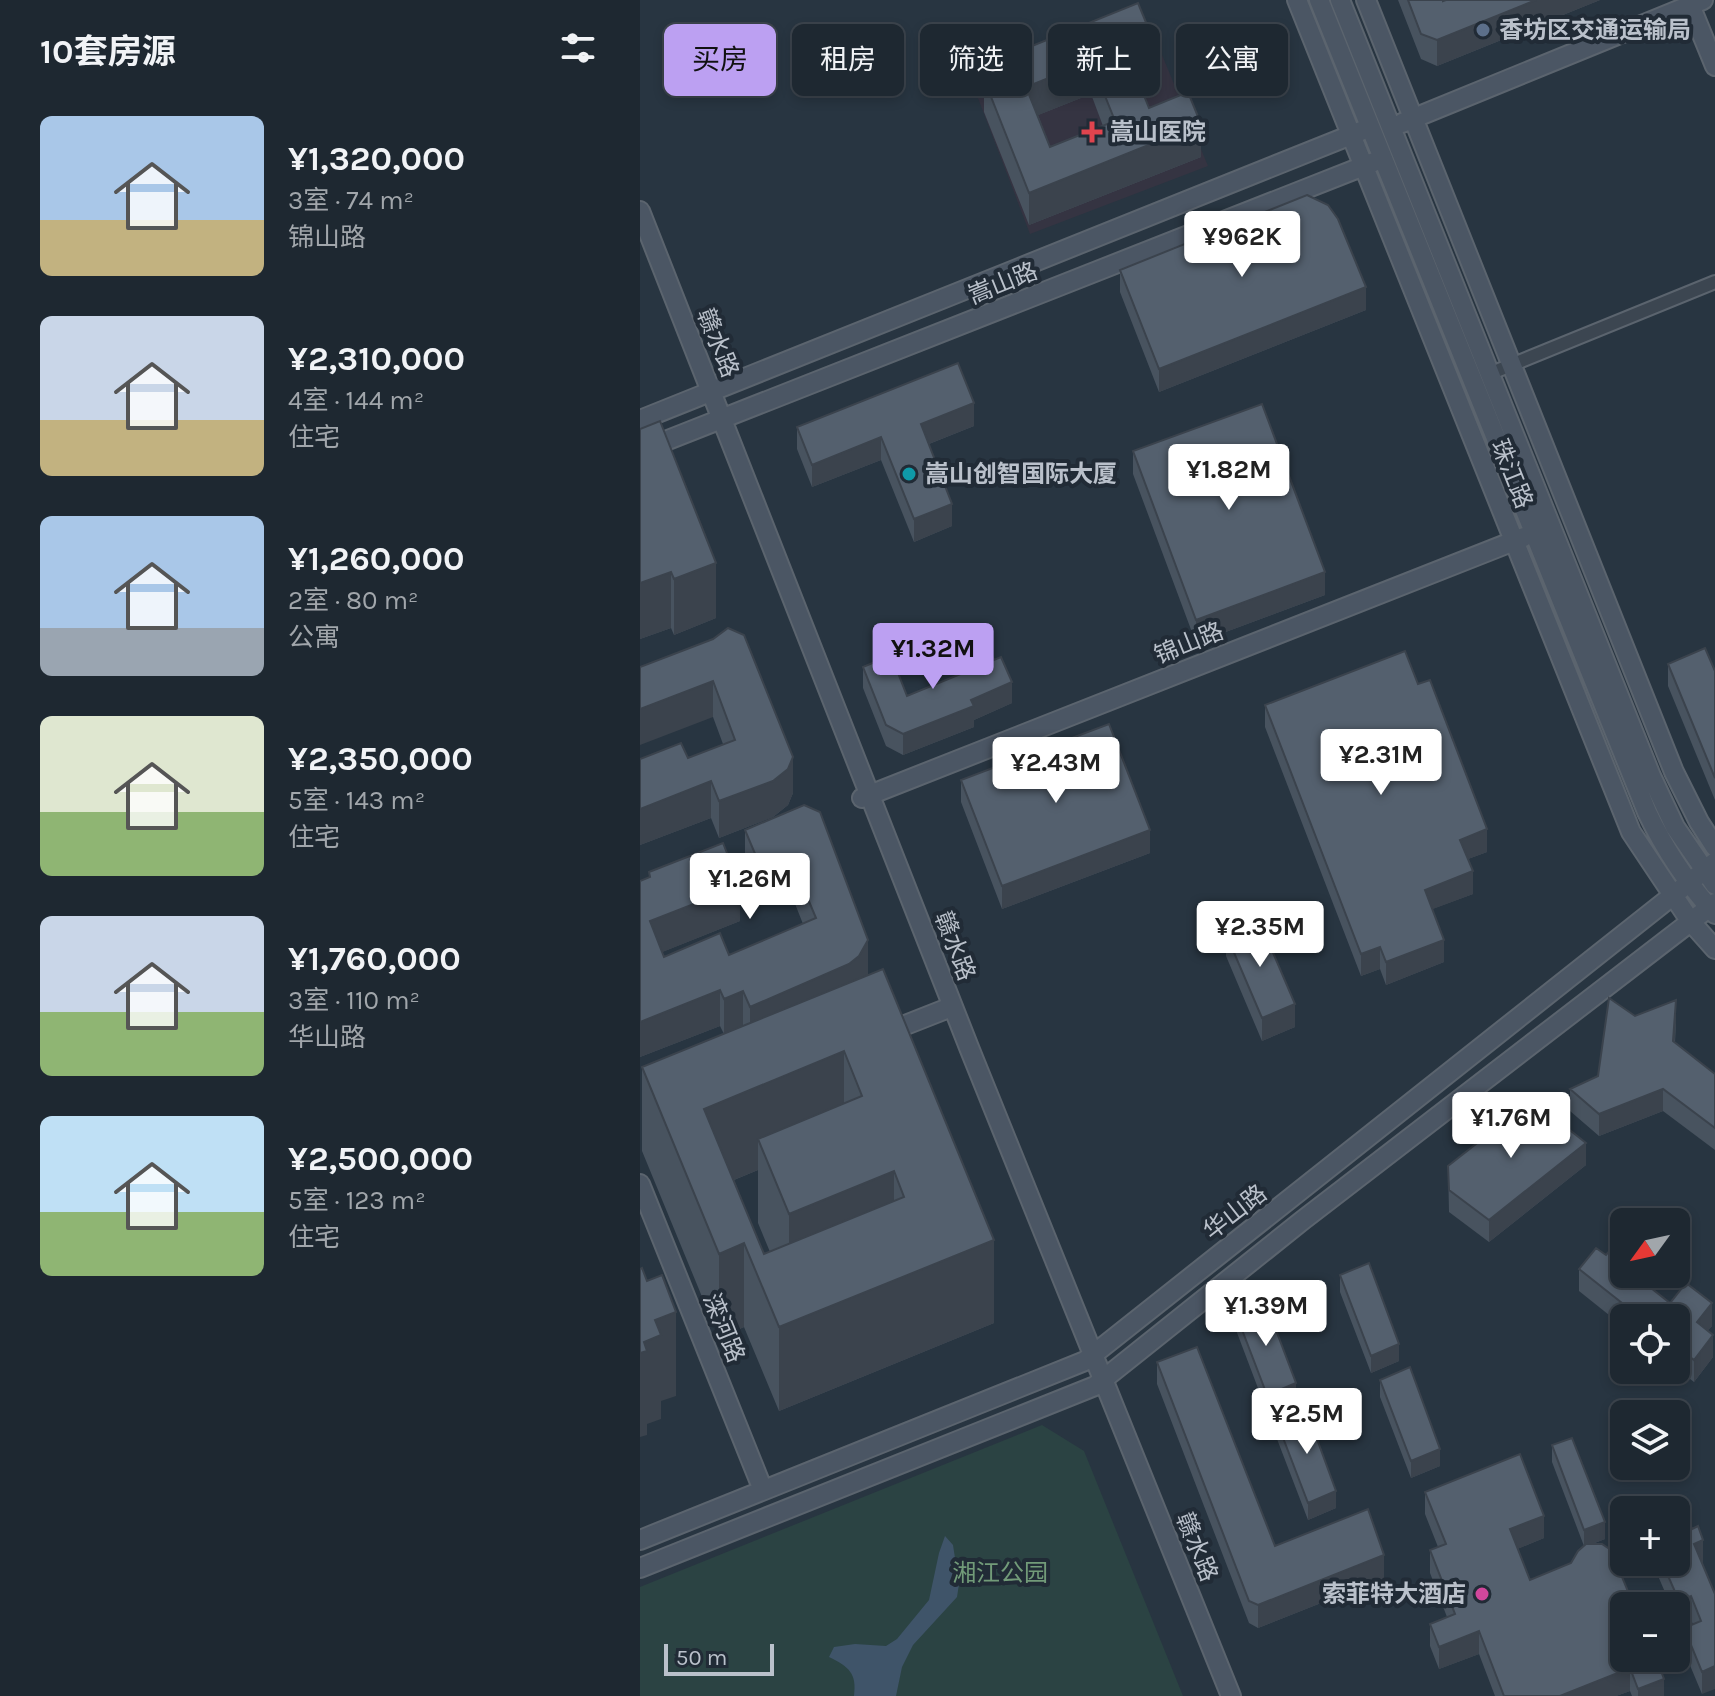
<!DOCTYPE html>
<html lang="zh">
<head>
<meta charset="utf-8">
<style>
	body { margin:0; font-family:Karla,"Noto Sans SC",sans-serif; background:#2b343d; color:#f1f3f6; height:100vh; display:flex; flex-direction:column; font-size:30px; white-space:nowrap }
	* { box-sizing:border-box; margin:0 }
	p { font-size:26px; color:#a1a6ab }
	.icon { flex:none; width:44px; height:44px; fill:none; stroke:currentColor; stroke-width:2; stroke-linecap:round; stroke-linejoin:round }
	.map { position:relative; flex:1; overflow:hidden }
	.drawer { display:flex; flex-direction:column; background:#1e2831; width:640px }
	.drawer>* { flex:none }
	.guide { position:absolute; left:24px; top:24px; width:760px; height:72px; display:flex; gap:16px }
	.needle { width:52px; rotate:237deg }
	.tools { position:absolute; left:970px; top:1208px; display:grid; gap:16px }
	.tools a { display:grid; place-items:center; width:80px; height:80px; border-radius:12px; background:#1e2831; box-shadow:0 4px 12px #0003,0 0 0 2px #3c444d; font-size:40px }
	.scale { position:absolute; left:24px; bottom:20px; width:110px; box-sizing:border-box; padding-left:8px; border:4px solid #bac1cb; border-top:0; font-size:22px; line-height:28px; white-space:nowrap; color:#bac1cb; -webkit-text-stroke:6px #212b36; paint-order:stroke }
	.price { position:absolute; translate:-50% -68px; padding:0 18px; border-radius:8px; background:#fff; color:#222; font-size:26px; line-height:52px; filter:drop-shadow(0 2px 4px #0008) }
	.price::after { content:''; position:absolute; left:50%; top:48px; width:24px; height:18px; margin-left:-12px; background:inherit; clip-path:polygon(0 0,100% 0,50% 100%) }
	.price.on { background:#bca0f2; color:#111 }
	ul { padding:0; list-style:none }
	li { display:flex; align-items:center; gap:24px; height:200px; padding:0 40px }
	li span { display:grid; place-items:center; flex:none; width:224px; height:160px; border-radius:12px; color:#555 }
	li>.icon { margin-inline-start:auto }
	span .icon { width:96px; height:96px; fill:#fffc; stroke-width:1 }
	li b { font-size:34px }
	h2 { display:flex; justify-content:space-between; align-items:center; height:96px; padding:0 40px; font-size:34px }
	.chip { padding:0 28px; border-radius:12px; background:#1e2831; box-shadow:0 4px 12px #0003,0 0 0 2px #3c444d; font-size:28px; line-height:72px }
	.chip.on { background:#bca0f2; color:#111 }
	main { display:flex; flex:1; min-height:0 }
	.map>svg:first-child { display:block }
</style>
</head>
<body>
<main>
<section class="drawer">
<h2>10套房源<svg class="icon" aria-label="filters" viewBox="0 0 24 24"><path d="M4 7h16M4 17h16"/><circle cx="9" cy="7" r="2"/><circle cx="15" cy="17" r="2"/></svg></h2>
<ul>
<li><span style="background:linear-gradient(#a9c7e8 65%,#c2b280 0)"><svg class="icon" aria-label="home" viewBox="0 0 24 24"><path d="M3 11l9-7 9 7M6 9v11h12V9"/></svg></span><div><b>¥1,320,000</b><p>3室 · 74 m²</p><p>锦山路</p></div></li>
<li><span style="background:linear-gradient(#c9d6e8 65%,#c2b280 0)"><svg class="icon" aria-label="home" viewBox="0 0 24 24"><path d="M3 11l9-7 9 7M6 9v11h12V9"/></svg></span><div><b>¥2,310,000</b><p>4室 · 144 m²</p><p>住宅</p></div></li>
<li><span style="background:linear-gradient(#a9c7e8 70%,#9aa5b1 0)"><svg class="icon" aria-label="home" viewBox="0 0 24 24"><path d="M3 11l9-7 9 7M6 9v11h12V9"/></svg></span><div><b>¥1,260,000</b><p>2室 · 80 m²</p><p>公寓</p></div></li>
<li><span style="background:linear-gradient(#dfe7d0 60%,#8fb573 0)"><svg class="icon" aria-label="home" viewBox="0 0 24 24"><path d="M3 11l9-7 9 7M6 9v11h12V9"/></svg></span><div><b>¥2,350,000</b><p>5室 · 143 m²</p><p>住宅</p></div></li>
<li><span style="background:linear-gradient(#c9d6e8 60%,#8fb573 0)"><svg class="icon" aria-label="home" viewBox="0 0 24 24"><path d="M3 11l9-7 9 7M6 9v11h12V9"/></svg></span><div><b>¥1,760,000</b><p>3室 · 110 m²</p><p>华山路</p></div></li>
<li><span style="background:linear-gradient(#bfe0f5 60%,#8fb573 0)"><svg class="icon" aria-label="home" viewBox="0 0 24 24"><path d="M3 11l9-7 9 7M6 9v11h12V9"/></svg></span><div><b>¥2,500,000</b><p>5室 · 123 m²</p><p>住宅</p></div></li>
</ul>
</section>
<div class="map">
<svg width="1075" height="1696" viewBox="0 0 1075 1696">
	<rect width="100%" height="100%" fill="#283541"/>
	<path fill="#353442" d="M510,26L568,166L390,234L338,98Z"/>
	<path fill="#2b4343" d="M402,1425L444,1451L543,1696H0V1587Z"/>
	<path fill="#3f5469" d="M305,1536L313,1545L319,1584L317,1597L273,1645L262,1667L256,1696H214C217,1673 209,1667 189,1657L194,1647L215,1644L246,1646L257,1639L289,1600L299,1553Z"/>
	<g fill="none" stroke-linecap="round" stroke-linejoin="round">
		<defs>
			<path id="street" d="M849,374L1075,282"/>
			<path id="secondary" d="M657,0L991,832L1051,922L1075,949
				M679,0L1007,812C1025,850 1047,883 1075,914
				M700,0L1011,776L1035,827L1075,885
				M726,0L1034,772L1059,822L1075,847
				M1050,5L1075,66
				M762,123L1063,0
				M0,211L330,1050L591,1696
				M0,420L721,131
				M0,451L734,162
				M222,798L884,537
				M245,1033L306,1009
				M0,1184L123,1490
				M0,1540L445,1361L1075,862
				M0,1568L455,1386L663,1220L1075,903"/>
		</defs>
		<use href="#street" stroke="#5b646e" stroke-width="16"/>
		<use href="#secondary" stroke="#5b646e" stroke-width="22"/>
		<use href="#street" stroke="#3c4651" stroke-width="12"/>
		<use href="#secondary" stroke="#4b5664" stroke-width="18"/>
	</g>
	<path fill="#48535f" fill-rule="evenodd" d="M758,0H803V1L806,0H960L797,66L781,59Z
		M382,50L512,70L496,76L509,108L561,157L389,225L344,112V79L382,63ZM451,94L463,126L410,147L398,115Z
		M480,270L726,310L519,392L480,292Z
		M334,426L289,444L312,526L274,542L241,460L172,487L157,449V427Z
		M0,429L76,618L34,635L31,628L0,639Z
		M493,451L685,595L556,643L493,474Z
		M73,639L153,793L148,805L133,817L79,838L71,818L0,845V759L48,758L83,744L73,717Z
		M327,655L372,703L334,720V727L263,755L246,746L223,688V667L267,696L327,671Z
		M1028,664L1075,671V800L1028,686Z
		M778,684L847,852L828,859L833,894L792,909L804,962L746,985L740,969L721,976L625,727V705Z
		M321,780L510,853L362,909L321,802Z
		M164,805L228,975L354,1323L139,1411L104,1327L79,1338L2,1151V1067L84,1034L80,1026L0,1057V881L9,878V872L100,921L22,952L24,957L89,955L163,924L150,891L121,904L105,866V830ZM118,1170V1223L130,1252L124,1254L94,1180Z
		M586,934L655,1027L622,1041L586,956Z
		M995,1016L1036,1022L1035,1042L1075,1074V1150L1023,1111L959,1136L930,1111V1089L958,1076Z
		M946,1165L849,1242L809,1212L808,1166Z
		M966,1255L1011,1274V1288L1030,1303L1072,1326L1068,1330L1073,1357L1054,1382L1036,1368V1318H984V1327L939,1291V1269Z
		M700,1275L759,1361L731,1373L700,1292Z
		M596,1314L656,1400L627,1412L596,1330Z
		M517,1362L635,1546L744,1578L618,1628L609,1623L517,1384Z
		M740,1380L800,1466L771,1478L740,1397Z
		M637,1422L696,1508L668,1520L637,1439Z
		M912,1445L965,1539L952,1544L984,1606V1658L1024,1696H992L990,1691L976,1696H855L839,1654L799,1669L790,1646V1624L807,1617L790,1573V1550L798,1547L785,1514V1492L904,1538L877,1549L890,1580L931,1563L944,1546L912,1462Z
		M1012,1562H1063L1062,1563L1075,1594L1062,1694L1044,1651V1628L1053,1625L1051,1619L1039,1624L1036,1617V1606H1031Z"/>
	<path fill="#3b434d" d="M896,0H960L797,66V40Z
		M512,37V70L485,81V48Z
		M451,61V94L386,120V87Z
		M561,124V157L389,225V193Z
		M726,287V310L519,392V369Z
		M334,403V426L281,447V424Z
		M241,437V460L172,487V465Z
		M312,504V526L274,542V519Z
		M76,563V618L34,635V579Z
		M31,572V628L0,639V583Z
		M685,572V595L556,643V620Z
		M73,681V717L0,745V709Z
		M372,682V703L334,720V727L263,755V734L331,700Z
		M153,757V793L148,805L133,817L79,838V801Z
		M71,781V818L0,845V809Z
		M847,829V852L820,862V840Z
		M510,830V853L362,909V886Z
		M150,856V891L121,904V868Z
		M833,871V894L785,912V890Z
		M100,886V921L10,957V921Z
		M228,940V976L110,1042V1007Z
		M804,940V962L746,985V962Z
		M740,947V969L721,976V954Z
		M80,990V1026L0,1057V1022Z
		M103,991V1027L84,1035V999Z
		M1036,1000V1022L1033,1064V1041Z
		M655,1004V1027L622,1041V1018Z
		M204,1051V1135L118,1139V1170L64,1192V1109Z
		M1023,1089V1111L959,1136V1114Z
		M946,1143V1165L849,1242V1220Z
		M254,1171V1255L149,1298V1214Z
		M354,1240V1323L139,1411V1327Z
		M104,1243V1327L79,1338V1254Z
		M1006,1274H1011V1290L1001,1280Z
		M1072,1303V1326L1057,1344V1322Z
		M36,1312V1396L21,1401V1419L7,1424V1435L0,1437V1353L4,1342L15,1320Z
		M1073,1335V1357L1054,1382V1360Z
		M759,1344V1361L731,1373V1356Z
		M656,1383V1400L627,1412V1395Z
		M800,1449V1466L771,1478V1461Z
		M696,1491V1508L668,1520V1503Z
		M904,1516V1538L870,1552V1529Z
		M965,1522V1539L944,1547V1530Z
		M1063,1540V1562L1054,1566V1544Z
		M744,1555V1578L618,1628V1605Z
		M1051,1596V1619L1039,1624V1601Z
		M984,1622V1644L978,1624Z
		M839,1631V1654L799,1669V1647Z
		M1075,1666V1689L1062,1694V1672Z
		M990,1668V1691L976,1696H920Z
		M1024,1679V1696H998V1689Z"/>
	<path fill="#54606e" stroke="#3b434d" stroke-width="2" fill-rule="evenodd" d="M768,0H803V1L806,0H896L797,40L781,34Z
		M498,3L512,37L485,48L509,108L548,92L561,124L389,193L344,79L387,62L382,50ZM451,61L475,121L410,147L386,87Z
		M667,195L688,205L698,219L726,287L519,369L480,270Z
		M318,363L334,403L281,424L312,504L274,519L241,437L172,465L157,427Z
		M622,404L685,572L556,620L493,451Z
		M20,421L76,563L34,579L31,572L0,583V429Z
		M88,628L104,635L153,757L148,769L133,781L79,801L71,781L0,809V759L41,743L48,758L95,740L73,681L0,709V667L73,639Z
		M348,646L354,660L361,657L372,682L331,700L334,706L263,734L246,725L223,667L251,655L267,696L333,669L327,655Z
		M1065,648L1075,671V778L1028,664Z
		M765,651L778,684L790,680L847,829L820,840L833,871L785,890L804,940L746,962L740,947L721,954L625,705Z
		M469,724L510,830L362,886L321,780Z
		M164,805L180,812L228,940L219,956L209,964L110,1007L103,991L84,999L80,990L0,1022V881L10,877L9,872L83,843L100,886L10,921L24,957L80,933L89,955L176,918L150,856L121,868L105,830Z
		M619,920L655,1004L622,1018L586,934Z
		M243,969L354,1240L139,1327L104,1243L79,1254L2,1067ZM204,1051L222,1096L118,1139L149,1214L254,1171L264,1197L124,1254L64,1109Z
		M969,998L995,1016L1036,1000L1033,1041L1075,1074V1128L1023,1089L959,1114L930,1089L958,1076Z
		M892,1100L946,1143L849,1220L809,1190L808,1166Z
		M978,1241L984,1246V1274H1006L1001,1280L1030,1303L1046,1283L1072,1303L1057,1322L1073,1335L1054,1360L1036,1346V1318H1001L939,1269L956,1248L966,1255Z
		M729,1263L759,1344L731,1356L700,1275Z
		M2,1268L7,1281L22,1275L36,1312L15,1320L21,1335L4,1342L7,1351L0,1353V1269Z
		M625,1301L656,1383L627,1395L596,1314Z
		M557,1347L635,1546L728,1509L744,1555L618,1605L609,1601L517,1362Z
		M770,1367L800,1449L771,1461L740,1380Z
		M666,1409L696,1491L668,1503L637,1422Z
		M932,1438L965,1522L944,1530L912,1445Z
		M880,1454L904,1516L870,1529L890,1580L931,1563L938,1551L946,1544H962L971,1550L994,1606H984V1622L978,1624L984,1639V1658H1016L1024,1679L998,1689L990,1668L920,1696H864L839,1631L799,1647L790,1624L815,1614L790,1550L806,1544L785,1492Z
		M1046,1514L1052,1529L1058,1526L1063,1540L1054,1544L1075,1594V1666L1062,1672L1044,1628L1061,1621L1051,1596L1039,1601L1022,1562H1036V1519Z"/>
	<circle fill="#5c6f8a" stroke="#212b36" stroke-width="3" cx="843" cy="30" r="8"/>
	<path fill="#e0444e" stroke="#212b36" stroke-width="3" d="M448 120h8v8h8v8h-8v8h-8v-8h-8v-8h8z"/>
	<circle fill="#0f9aa8" stroke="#212b36" stroke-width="3" cx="269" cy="474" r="8"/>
	<circle fill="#d1479c" stroke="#212b36" stroke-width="3" cx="842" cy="1594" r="8"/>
	<g text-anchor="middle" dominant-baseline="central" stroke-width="8" stroke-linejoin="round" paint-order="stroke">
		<g font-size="24" font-weight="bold" fill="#bac1cb" stroke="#212b36" text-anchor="start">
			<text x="859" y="30">香坊区交通运输局</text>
			<text x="470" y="132">嵩山医院</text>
			<text x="285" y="474">嵩山创智国际大厦</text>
			<text x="826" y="1594" text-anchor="end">索菲特大酒店</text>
		</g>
		<g font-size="24" fill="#bac1cb" stroke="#212b36">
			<text transform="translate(363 283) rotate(-22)">嵩山路</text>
			<text transform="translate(78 343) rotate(68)">赣水路</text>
			<text transform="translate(872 474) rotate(68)">珠江路</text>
			<text transform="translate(549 643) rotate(-22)">锦山路</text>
			<text transform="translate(315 946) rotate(69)">赣水路</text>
			<text transform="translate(595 1212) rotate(-38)">华山路</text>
			<text transform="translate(84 1328) rotate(68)">滦河路</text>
			<text transform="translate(557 1547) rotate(68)">赣水路</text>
		</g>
		<g font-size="24" fill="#729b79" stroke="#212b36">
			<text x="360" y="1573">湘江公园</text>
		</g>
	</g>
</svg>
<div class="tools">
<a><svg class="needle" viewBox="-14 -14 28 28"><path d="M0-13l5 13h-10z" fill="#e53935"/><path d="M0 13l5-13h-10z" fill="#a1a6ab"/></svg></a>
<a><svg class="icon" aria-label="locate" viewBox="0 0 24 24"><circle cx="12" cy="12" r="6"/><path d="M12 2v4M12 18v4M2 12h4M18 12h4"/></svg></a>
<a><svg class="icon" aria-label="layers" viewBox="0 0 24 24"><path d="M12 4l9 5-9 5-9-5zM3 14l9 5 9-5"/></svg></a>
<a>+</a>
<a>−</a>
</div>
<div class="scale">50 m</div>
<b class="price" style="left:602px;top:279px">¥962K</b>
<b class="price" style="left:589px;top:512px">¥1.82M</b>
<b class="price on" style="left:293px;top:691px">¥1.32M</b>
<b class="price" style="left:741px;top:797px">¥2.31M</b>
<b class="price" style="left:416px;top:805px">¥2.43M</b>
<b class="price" style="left:110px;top:921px">¥1.26M</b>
<b class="price" style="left:620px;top:969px">¥2.35M</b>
<b class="price" style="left:871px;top:1160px">¥1.76M</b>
<b class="price" style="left:626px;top:1348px">¥1.39M</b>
<b class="price" style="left:667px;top:1456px">¥2.5M</b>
<div class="guide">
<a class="chip on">买房</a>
<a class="chip">租房</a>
<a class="chip">筛选</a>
<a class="chip">新上</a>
<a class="chip">公寓</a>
</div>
</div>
</main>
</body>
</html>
